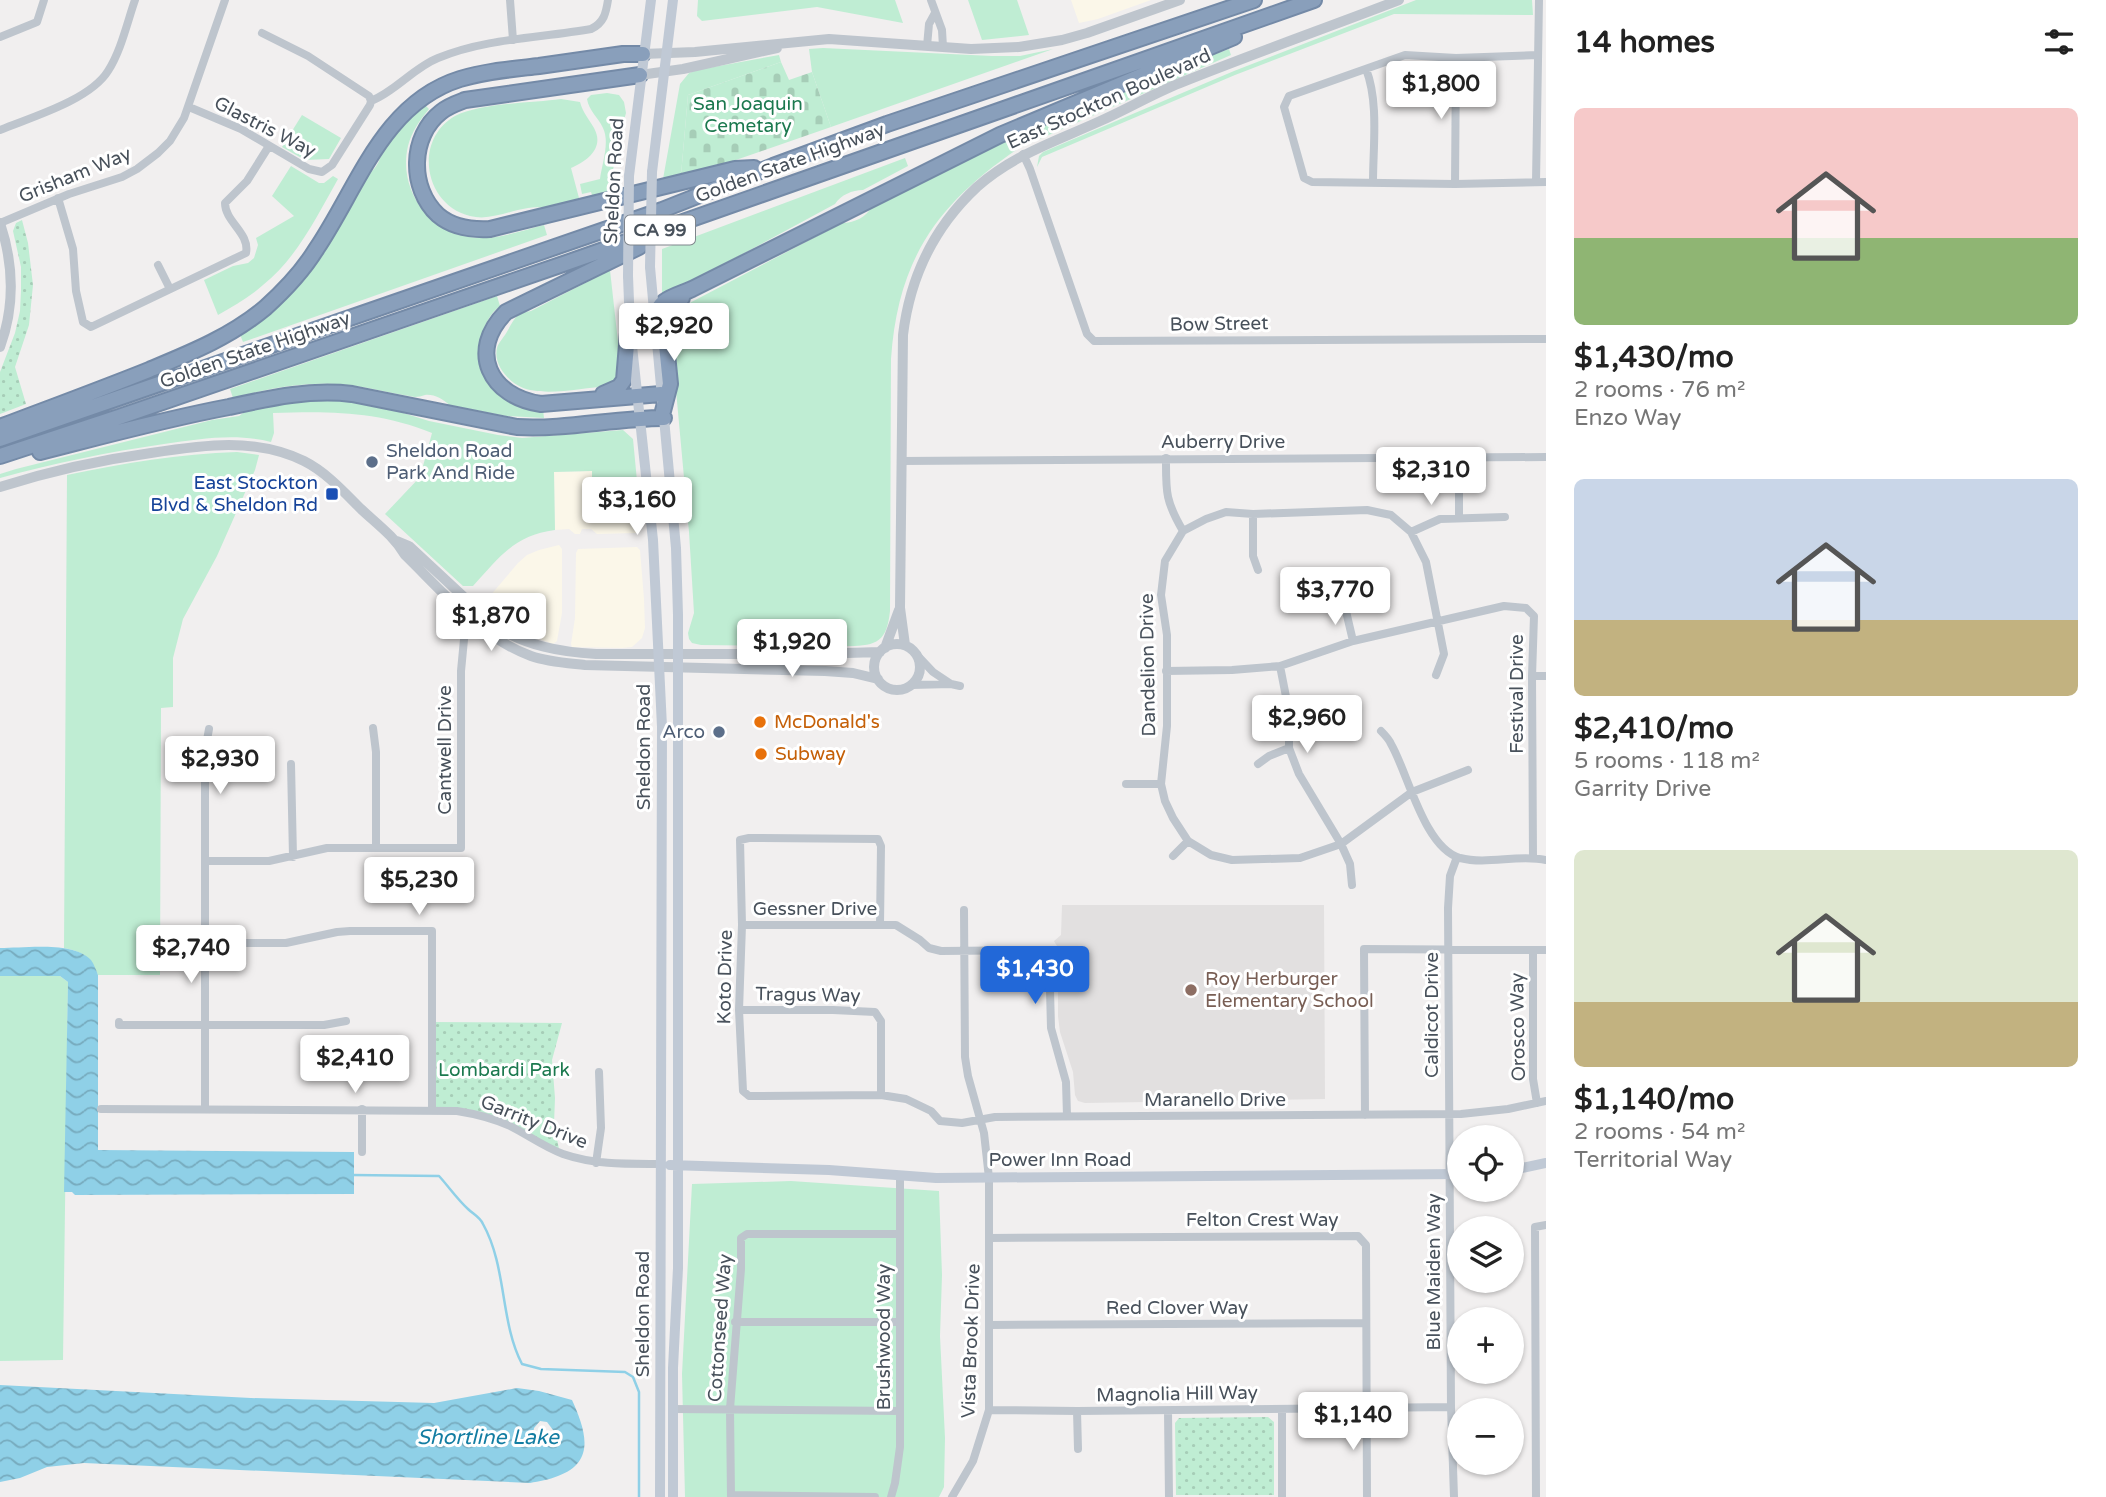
<!DOCTYPE html>
<html lang="en">
<head>
<meta charset="utf-8">
<style>
	body { margin:0; font-family:"Varela Round",sans-serif; background:#f2f2f2; color:#222; height:100vh; display:flex; flex-direction:column; font-size:26px; white-space:nowrap }
	* { box-sizing:border-box; margin:0 }
	p { font-size:23px; color:#767676 }
	.icon { flex:none; width:38px; height:38px; fill:none; stroke:currentColor; stroke-width:2; stroke-linecap:round; stroke-linejoin:round }
	.map { position:relative; flex:1; overflow:hidden }
	.panel { display:flex; flex-direction:column; background:#fff; width:560px }
	.panel>* { flex:none }
	.tools { position:absolute; left:1447px; top:1125px; display:grid; gap:14px }
	.tools a { display:grid; place-items:center; width:77px; height:77px; border-radius:50%; background:#fff; box-shadow:0 2px 5px #0004; font-size:35px }
	.price { position:absolute; translate:-50% -60px; padding:0 16px; border-radius:7px; background:#fff; color:#222; font-size:23px; line-height:46px; filter:drop-shadow(0 2px 4px #0008) }
	.price::after { content:''; position:absolute; left:50%; top:42px; width:21px; height:16px; margin-left:-10px; background:inherit; clip-path:polygon(0 0,100% 0,50% 100%) }
	.price.current { background:#2268d8; color:#fff }
	ul { padding:0; list-style:none }
	li { display:grid; align-content:center; gap:14px; height:371px; padding:0 28px }
	li span { display:grid; place-items:center; height:217px; border-radius:10px; color:#555 }
	li>.icon { margin-inline-start:auto }
	span .icon { width:126px; height:126px; fill:#fffc; stroke-width:1 }
	li b { font-size:30px }
	h2 { display:flex; justify-content:space-between; align-items:center; height:84px; padding:0 28px; font-size:30px }
	main { display:flex; flex:1; min-height:0 }
	.map>svg:first-child { display:block }
</style>
</head>
<body>
<main>
<div class="map">
<svg width="1546" height="1497" viewBox="0 0 1546 1497">
	<defs>
		<pattern id="cemetery-stones" width="16" height="16" patternUnits="userSpaceOnUse" patternTransform="scale(1.75)"><rect width="16" height="16" fill="#bfedd3"/><path d="M2 7V4a2 2 0 0 1 4 0v3zM10 15v-3a2 2 0 0 1 4 0v3z" fill="#a6cdb7"/></pattern>
		<pattern id="park-dots" width="8" height="8" patternUnits="userSpaceOnUse" patternTransform="scale(1.75)"><rect width="8" height="8" fill="#bfedd3"/><path d="M2 2h.1M6 6h.1" fill="none" stroke="#a6cdb7" stroke-width="1.8" stroke-linecap="round"/></pattern>
		<pattern id="water-waves" width="16" height="10" patternUnits="userSpaceOnUse" patternTransform="scale(1.75)"><rect width="16" height="10" fill="#8fd0e7"/><path d="M0 5q4-4 8 0t8 0" fill="none" stroke="#77abbe"/></pattern>
	</defs>
	<rect width="100%" height="100%" fill="#f1efef"/>
	<path fill="#fbf7e9" d="M1071,0H1151L1098,19L1079,23Z
		M592,471L593,480L637,481L639,530L636,533L597,534L591,529H582L580,534H575L569,529L555,530L554,472Z
		M559,545L562,549V613L557,641L553,644L518,631L497,619L484,609V603L518,563L527,555L539,550Z
		M637,547L640,550L644,599L645,628L642,638L632,647L622,648L572,647L571,644L575,618L576,553L578,549Z"/>
	<path fill="#e2e0e0" d="M1062,905H1324L1325,1099L1085,1103L1078,1101L1075,1095L1073,1072L1060,1032L1058,1016V964L1061,957L1060,951L1054,941L1061,935Z"/>
	<path fill="#bfedd3" d="M698,0H895L903,23L817,7L702,21L697,16Z
		M968,0H1017L1029,35L982,40Z
		M1416,0H1532L1533,15L1394,14L1235,75L1042,157L1037,167L1039,156L1043,152L1234,71Z
		M823,48L992,56H1020L1053,49L831,127L812,72L809,49Z
		M1229,49L1231,55L1019,148C938,203 898,258 891,359L890,611C887,641 877,646 849,646C836,646 822,646 809,646L803,645L798,638H785L777,646L701,645L692,643L689,639L688,633L694,613L689,532L670,325L672,314L680,308L842,223C854,223 867,217 872,206L972,154L1111,92Z
		M779,55L781,62L688,95L681,175L663,179L680,84L689,73L697,70Z
		M607,93L619,95L624,102L626,113L616,148L610,194L600,196L592,195L591,192L582,194L580,184L600,179C602,164 610,142 603,128C598,117 589,111 587,99L591,95Z
		M561,99L580,102C583,113 589,119 594,128C605,148 587,161 571,168L579,198C572,200 566,203 560,206C551,209 537,206 528,208C508,211 490,221 470,216C424,205 413,140 455,116C480,103 532,103 561,99Z
		M424,104L429,109C420,120 412,131 408,146C398,188 427,231 470,237C495,241 520,231 544,225L547,235L243,342L239,332L261,317L365,176C375,171 382,160 381,149L393,133Z
		M302,115L341,138L329,159L305,160L282,147Z
		M905,158L908,166L863,190C852,190 841,195 835,204L663,297L662,295V249Z
		M291,166L319,183H324L333,176L338,179C317,216 297,258 263,285C250,297 233,306 218,315L204,280L233,266L248,263L254,258L258,245L256,238L294,216L272,196Z
		M610,270L621,369L615,382L607,386C584,388 542,397 521,387C508,381 493,364 497,348C498,343 505,336 508,330C515,318 516,313 531,311Z
		M497,296L500,306C490,313 484,326 481,338C473,380 503,410 543,409L544,418L506,416L449,405C443,399 434,394 425,395C422,396 418,397 415,397C388,393 362,385 335,384C300,382 266,389 233,398L230,389Z
		M316,399L348,401L381,406L429,421L498,435L522,438L623,430L633,439L637,481L592,480V471L554,472L555,530C514,535 499,558 473,586H463L385,514L420,477L432,433C378,411 330,411 273,413L274,433L271,442C235,433 201,439 164,444C108,452 55,463 0,478V474L16,469L212,420L239,416L250,408L272,404Z
		M237,452L259,455L255,470L217,556L183,619L173,658V707L161,708L160,975H98C90,956 83,952 64,948L67,475C123,463 180,454 237,452Z
		M0,976H60L68,982L63,1360L0,1361Z
		M791,1181L939,1191L942,1275L940,1336L945,1438L944,1487L939,1497H685L682,1374L692,1184Z"/>
	<path fill="url(#cemetery-stones)" d="M781,62L789,80L812,72L831,127L733,161L681,175L688,95Z"/>
	<path fill="url(#park-dots)" d="M22,220L28,243L33,285L29,325L15,367L26,404L0,414V372L15,333L20,311L21,290V267L13,231L16,223Z
		M432,1022L562,1023L552,1060L555,1098L554,1124L559,1149L468,1109L446,1107L432,1110Z
		M1268,1417L1274,1422V1495H1176L1175,1423L1179,1418Z"/>
	<path fill="url(#water-waves)" fill-rule="evenodd" d="M0,948C25,948 73,941 91,960C94,964 96,970 98,975V1150L354,1152V1194L75,1195L72,1192H64L68,982L60,976H0Z
		M0,1385L251,1398L434,1403L517,1388L539,1391L572,1400C585,1429 597,1462 558,1476C549,1480 539,1481 530,1483L84,1463L47,1467L20,1478L0,1482ZM540,1421L547,1422L553,1430C553,1438 548,1442 540,1441L533,1434L534,1428Z"/>
	<g fill="none" stroke-linecap="round" stroke-linejoin="round">
		<path stroke="#8fd0e7" stroke-width="2.5" d="M352,1175L439,1176C449,1187 457,1199 468,1209C473,1214 480,1217 483,1224C507,1267 500,1322 522,1364L541,1369L625,1372L633,1377L639,1392V1497"/>
		<defs>
			<path id="motorway" d="M640,75L465,100C457,103 448,106 441,112C410,136 409,188 438,215C452,227 472,230 490,229L735,169L754,168
				M639,247L506,312C467,351 490,397 541,404L661,394
				M654,319C659,298 674,297 692,289L1000,135L1234,37
				M603,394L619,387L624,380L629,321
				M663,411L670,384L665,335L666,316L668,311L682,298
				M0,427C50,408 99,390 149,370C190,353 230,337 265,308C285,290 303,271 317,248C358,187 383,103 460,79C486,71 513,69 539,66C567,62 595,58 623,54H643
				M0,439L662,210L773,166L887,124L1254,0
				M40,452C103,436 165,419 229,407C270,398 310,389 352,394L517,427C565,430 615,418 664,418
				M0,456L119,417L569,262L1314,0"/>
		</defs>
		<use href="#motorway" stroke="#748aa7" stroke-width="18"/>
		<path stroke="#bec5cd" stroke-width="8" d="M510,0L513,40
			M931,0L942,30L943,47
			M0,37L37,22L44,0
			M927,46L929,24L935,13
			M1538,55L1456,58L1405,55L1289,96L1284,107L1304,178L1312,182L1455,184L1546,182
			M1366,69C1379,102 1373,147 1373,182
			M371,101C396,91 413,68 438,58C486,38 541,38 591,29C604,23 606,13 608,0
			M189,107L241,129L309,169L322,172L332,165L370,105L371,101L369,96L308,56L262,33
			M0,130C32,117 90,100 108,71C121,51 127,23 135,0
			M1023,154L1030,169L1087,334L1094,341L1546,339
			M1536,182L1539,0
			M1455,184L1456,58
			M58,198L73,249L76,291L83,322L91,327L246,253C250,233 225,222 225,203L247,181L269,146
			M0,223L69,194L122,177L137,169L158,153L170,141L184,118L225,0
			M158,265L170,289
			M1459,457V517
			M1166,458C1166,492 1165,500 1183,531
			M901,461L1546,457
			M1253,514V556L1258,570
			M1411,532L1440,519L1505,517
			M1345,607L1353,641
			M916,654L933,672L951,684
			M1280,666L1289,712V748L1299,774L1341,844L1350,864L1352,885
			M1166,671L1232,670L1280,666L1353,641L1504,606L1526,608L1534,616L1532,676L1533,857
			M1436,675L1444,654L1426,562L1411,532L1391,515L1367,510L1253,514L1226,512L1206,519L1183,531L1165,561L1161,595L1167,635V726L1161,784L1165,801L1173,818L1188,841L1211,855L1232,860L1300,858L1341,844L1412,792L1468,770
			M1532,676H1546
			M911,685L951,684L960,686
			M373,728L376,752V848
			M1381,731C1385,735 1389,739 1391,744C1408,773 1424,848 1460,858C1488,865 1518,854 1546,860
			M291,764L293,857
			M1258,764L1269,756L1289,748
			M1126,784H1161
			M1173,856L1188,841
			M205,861H269L327,848H461V671L465,629L471,612
			M742,925H896L920,940L929,948L941,951L1049,950L1051,1028L1066,1082L1067,1116
			M880,925L881,846L878,839L749,838L740,840L742,925L739,1010L743,1091L749,1096L881,1095L906,1099L931,1111L940,1121L962,1123L995,1117L1461,1114L1508,1109L1546,1101
			M205,943H286L337,932L350,931H432V1110
			M1533,950V1079L1537,1103
			M739,1010H833L875,1012L881,1021V1095
			M119,1022V1025H324L346,1021
			M101,1109L457,1111C476,1114 493,1118 510,1126C528,1135 544,1147 563,1154C595,1165 627,1164 661,1164
			M205,1109V751L209,729
			M1365,1115L1364,949L1546,950
			M362,1152V1109
			M596,1163L601,1128L599,1072
			M990,1238L1358,1236L1366,1245L1367,1497
			M735,1322H900
			M989,1325L1366,1323
			M673,1409L900,1411
			M1282,1409V1497
			M989,1410L1077,1411L1451,1407
			M1077,1411L1078,1449
			M1168,1411L1169,1497
			M731,1495L875,1497
			M731,1497L730,1409L741,1269V1238L747,1234H900
			M891,1497L895,1483L900,1447V1176
			M952,1497L973,1461L989,1410V1178L984,1133L968,1076L965,1057L964,910
			M1454,1497L1451,1407L1448,908L1450,876L1457,857
			M1536,1497L1535,1227L1546,1225"/>
		<path stroke="#bec5cd" stroke-width="10" d="M643,54L695,52L829,39L971,49L1019,47L1062,40L1087,33L1180,0
			M640,75L683,69L777,48
			M0,223C14,265 15,306 0,347
			M0,487C50,471 100,460 151,453C203,445 255,437 304,461C326,472 344,492 361,509C377,524 394,536 405,555C443,592 481,638 531,656C548,662 567,663 585,665L825,671L853,673L878,679
			M397,541L409,546L495,626C527,646 560,652 596,654H814L880,652
			M874 667a23 23 0 1 1 46 0a23 23 0 1 1-46 0Z
			M905,645L900,608L903,335C910,277 934,227 977,187C1013,155 1056,141 1098,122C1126,110 1152,94 1180,83C1252,54 1326,28 1399,0
			M885,648L899,610"/>
		<path stroke="#c0c9d5" stroke-width="10" d="M652,172L673,0
			M629,176L651,0
			M650,267L676,548L678,615V1268L673,1368V1497
			M628,276L630,327
			M632,346L653,540L662,727L660,1497
			M670,1165L829,1170L936,1178L1460,1174
			M1512,1170L1546,1163"/>
		<use href="#motorway" stroke="#899fbb" stroke-width="14"/>
		<path stroke="#c0c9d5" stroke-width="10" d="M650,267L652,172
			M628,276L629,176"/>
	</g>
	<g fill="#5c6f8a" stroke="#fff" stroke-width="2.5">
		<circle cx="372" cy="462" r="7"/>
		<circle cx="719" cy="732" r="7"/>
	</g>
	<rect fill="#1a4fb4" stroke="#fff" stroke-width="2.5" x="325" y="487" width="14" height="14" rx="3.5"/>
	<g fill="#e8710a" stroke="#fff" stroke-width="2.5">
		<circle cx="760" cy="722" r="7"/>
		<circle cx="761" cy="754" r="7"/>
	</g>
	<circle fill="#8d6e63" stroke="#fff" stroke-width="2.5" cx="1191" cy="990" r="7"/>
	<g text-anchor="middle" dominant-baseline="central" stroke-width="6" stroke-linejoin="round" paint-order="stroke">
		<rect fill="#fff" stroke="#7f858c" stroke-width="2" x="625" y="215.5" width="70" height="29" rx="5"/>
		<g font-size="18" font-weight="bold" fill="#48515b">
			<text x="660" y="230">CA 99</text>
		</g>
		<g font-size="19" fill="#48515b" stroke="#fff">
			<text transform="translate(1109 99) rotate(-24)">East Stockton Boulevard</text>
			<text transform="translate(265 127) rotate(27)">Glastris Way</text>
			<text transform="translate(790 163) rotate(-20)">Golden State Highway</text>
			<text transform="translate(75 175) rotate(-22)">Grisham Way</text>
			<text transform="translate(614 181) rotate(-87)">Sheldon Road</text>
			<text transform="translate(1219 324) rotate(-1)">Bow Street</text>
			<text transform="translate(255 350) rotate(-19)">Golden State Highway</text>
			<text x="1223" y="442">Auberry Drive</text>
			<text transform="translate(1148 665) rotate(-91)">Dandelion Drive</text>
			<text transform="translate(1517 694) rotate(-90)">Festival Drive</text>
			<text transform="translate(644 747) rotate(-90)">Sheldon Road</text>
			<text transform="translate(445 750) rotate(-90)">Cantwell Drive</text>
			<text x="815" y="909">Gessner Drive</text>
			<text transform="translate(725 977) rotate(-89)">Koto Drive</text>
			<text transform="translate(808 995) rotate(1)">Tragus Way</text>
			<text transform="translate(1432 1015) rotate(-90)">Caldicot Drive</text>
			<text transform="translate(1518 1027) rotate(-91)">Orosco Way</text>
			<text x="1215" y="1100">Maranello Drive</text>
			<text transform="translate(534 1122) rotate(22)">Garrity Drive</text>
			<text x="1060" y="1160">Power Inn Road</text>
			<text x="1262" y="1220">Felton Crest Way</text>
			<text transform="translate(1434 1272) rotate(-90)">Blue Maiden Way</text>
			<text x="1177" y="1308">Red Clover Way</text>
			<text transform="translate(643 1314) rotate(-90)">Sheldon Road</text>
			<text transform="translate(720 1328) rotate(-86)">Cottonseed Way</text>
			<text transform="translate(884 1337) rotate(-90)">Brushwood Way</text>
			<text transform="translate(971 1341) rotate(-88)">Vista Brook Drive</text>
			<text transform="translate(1177 1394) rotate(-1)">Magnolia Hill Way</text>
		</g>
		<g font-size="19" fill="#1c794f" stroke="#fff">
			<text x="748" y="104">San Joaquin<tspan x="748" dy="22">Cemetary</tspan></text>
			<text x="504" y="1070">Lombardi Park</text>
		</g>
		<g font-size="19" fill="#4e5e75" stroke="#fff" text-anchor="start">
			<text x="386" y="451">Sheldon Road<tspan x="386" dy="22">Park And Ride</tspan></text>
			<text x="705" y="732" text-anchor="end">Arco</text>
		</g>
		<g font-size="19" fill="#164399" stroke="#fff" text-anchor="end">
			<text x="318" y="483">East Stockton<tspan x="318" dy="22">Blvd &amp; Sheldon Rd</tspan></text>
		</g>
		<g font-size="19" fill="#c56008" stroke="#fff" text-anchor="start">
			<text x="774" y="722">McDonald's</text>
			<text x="775" y="754">Subway</text>
		</g>
		<g font-size="19" fill="#785e54" stroke="#fff" text-anchor="start">
			<text x="1205" y="979">Roy Herburger<tspan x="1205" dy="22">Elementary School</tspan></text>
		</g>
		<g font-size="21" font-style="italic" fill="#137da2" stroke="#fff">
			<text x="488" y="1437">Shortline Lake</text>
		</g>
	</g>
</svg>
<div class="tools">
<a><svg class="icon" aria-label="locate" viewBox="0 0 24 24"><circle cx="12" cy="12" r="6"/><path d="M12 2v4M12 18v4M2 12h4M18 12h4"/></svg></a>
<a><svg class="icon" aria-label="layers" viewBox="0 0 24 24"><path d="M12 4l9 5-9 5-9-5zM3 14l9 5 9-5"/></svg></a>
<a>+</a>
<a>−</a>
</div>
<b class="price" style="left:1441px;top:121px">$1,800</b>
<b class="price" style="left:674px;top:363px">$2,920</b>
<b class="price" style="left:1431px;top:507px">$2,310</b>
<b class="price" style="left:637px;top:537px">$3,160</b>
<b class="price" style="left:1335px;top:627px">$3,770</b>
<b class="price" style="left:491px;top:653px">$1,870</b>
<b class="price" style="left:792px;top:679px">$1,920</b>
<b class="price" style="left:1307px;top:755px">$2,960</b>
<b class="price" style="left:220px;top:796px">$2,930</b>
<b class="price" style="left:419px;top:917px">$5,230</b>
<b class="price" style="left:191px;top:985px">$2,740</b>
<b class="price current" style="left:1035px;top:1006px">$1,430</b>
<b class="price" style="left:355px;top:1095px">$2,410</b>
<b class="price" style="left:1353px;top:1452px">$1,140</b>
</div>
<section class="panel">
<h2>14 homes<svg class="icon" aria-label="filters" viewBox="0 0 24 24"><path d="M4 7h16M4 17h16"/><circle cx="9" cy="7" r="2"/><circle cx="15" cy="17" r="2"/></svg></h2>
<ul>
<li><span style="background:linear-gradient(#f6c9c9 60%,#8fb573 0)"><svg class="icon" aria-label="home" viewBox="0 0 24 24"><path d="M3 11l9-7 9 7M6 9v11h12V9"/></svg></span><div><b>$1,430/mo</b><p>2 rooms · 76 m²</p><p>Enzo Way</p></div></li>
<li><span style="background:linear-gradient(#c9d6e8 65%,#c2b280 0)"><svg class="icon" aria-label="home" viewBox="0 0 24 24"><path d="M3 11l9-7 9 7M6 9v11h12V9"/></svg></span><div><b>$2,410/mo</b><p>5 rooms · 118 m²</p><p>Garrity Drive</p></div></li>
<li><span style="background:linear-gradient(#dfe7d0 70%,#c2b280 0)"><svg class="icon" aria-label="home" viewBox="0 0 24 24"><path d="M3 11l9-7 9 7M6 9v11h12V9"/></svg></span><div><b>$1,140/mo</b><p>2 rooms · 54 m²</p><p>Territorial Way</p></div></li>
</ul>
</section>
</main>
</body>
</html>
